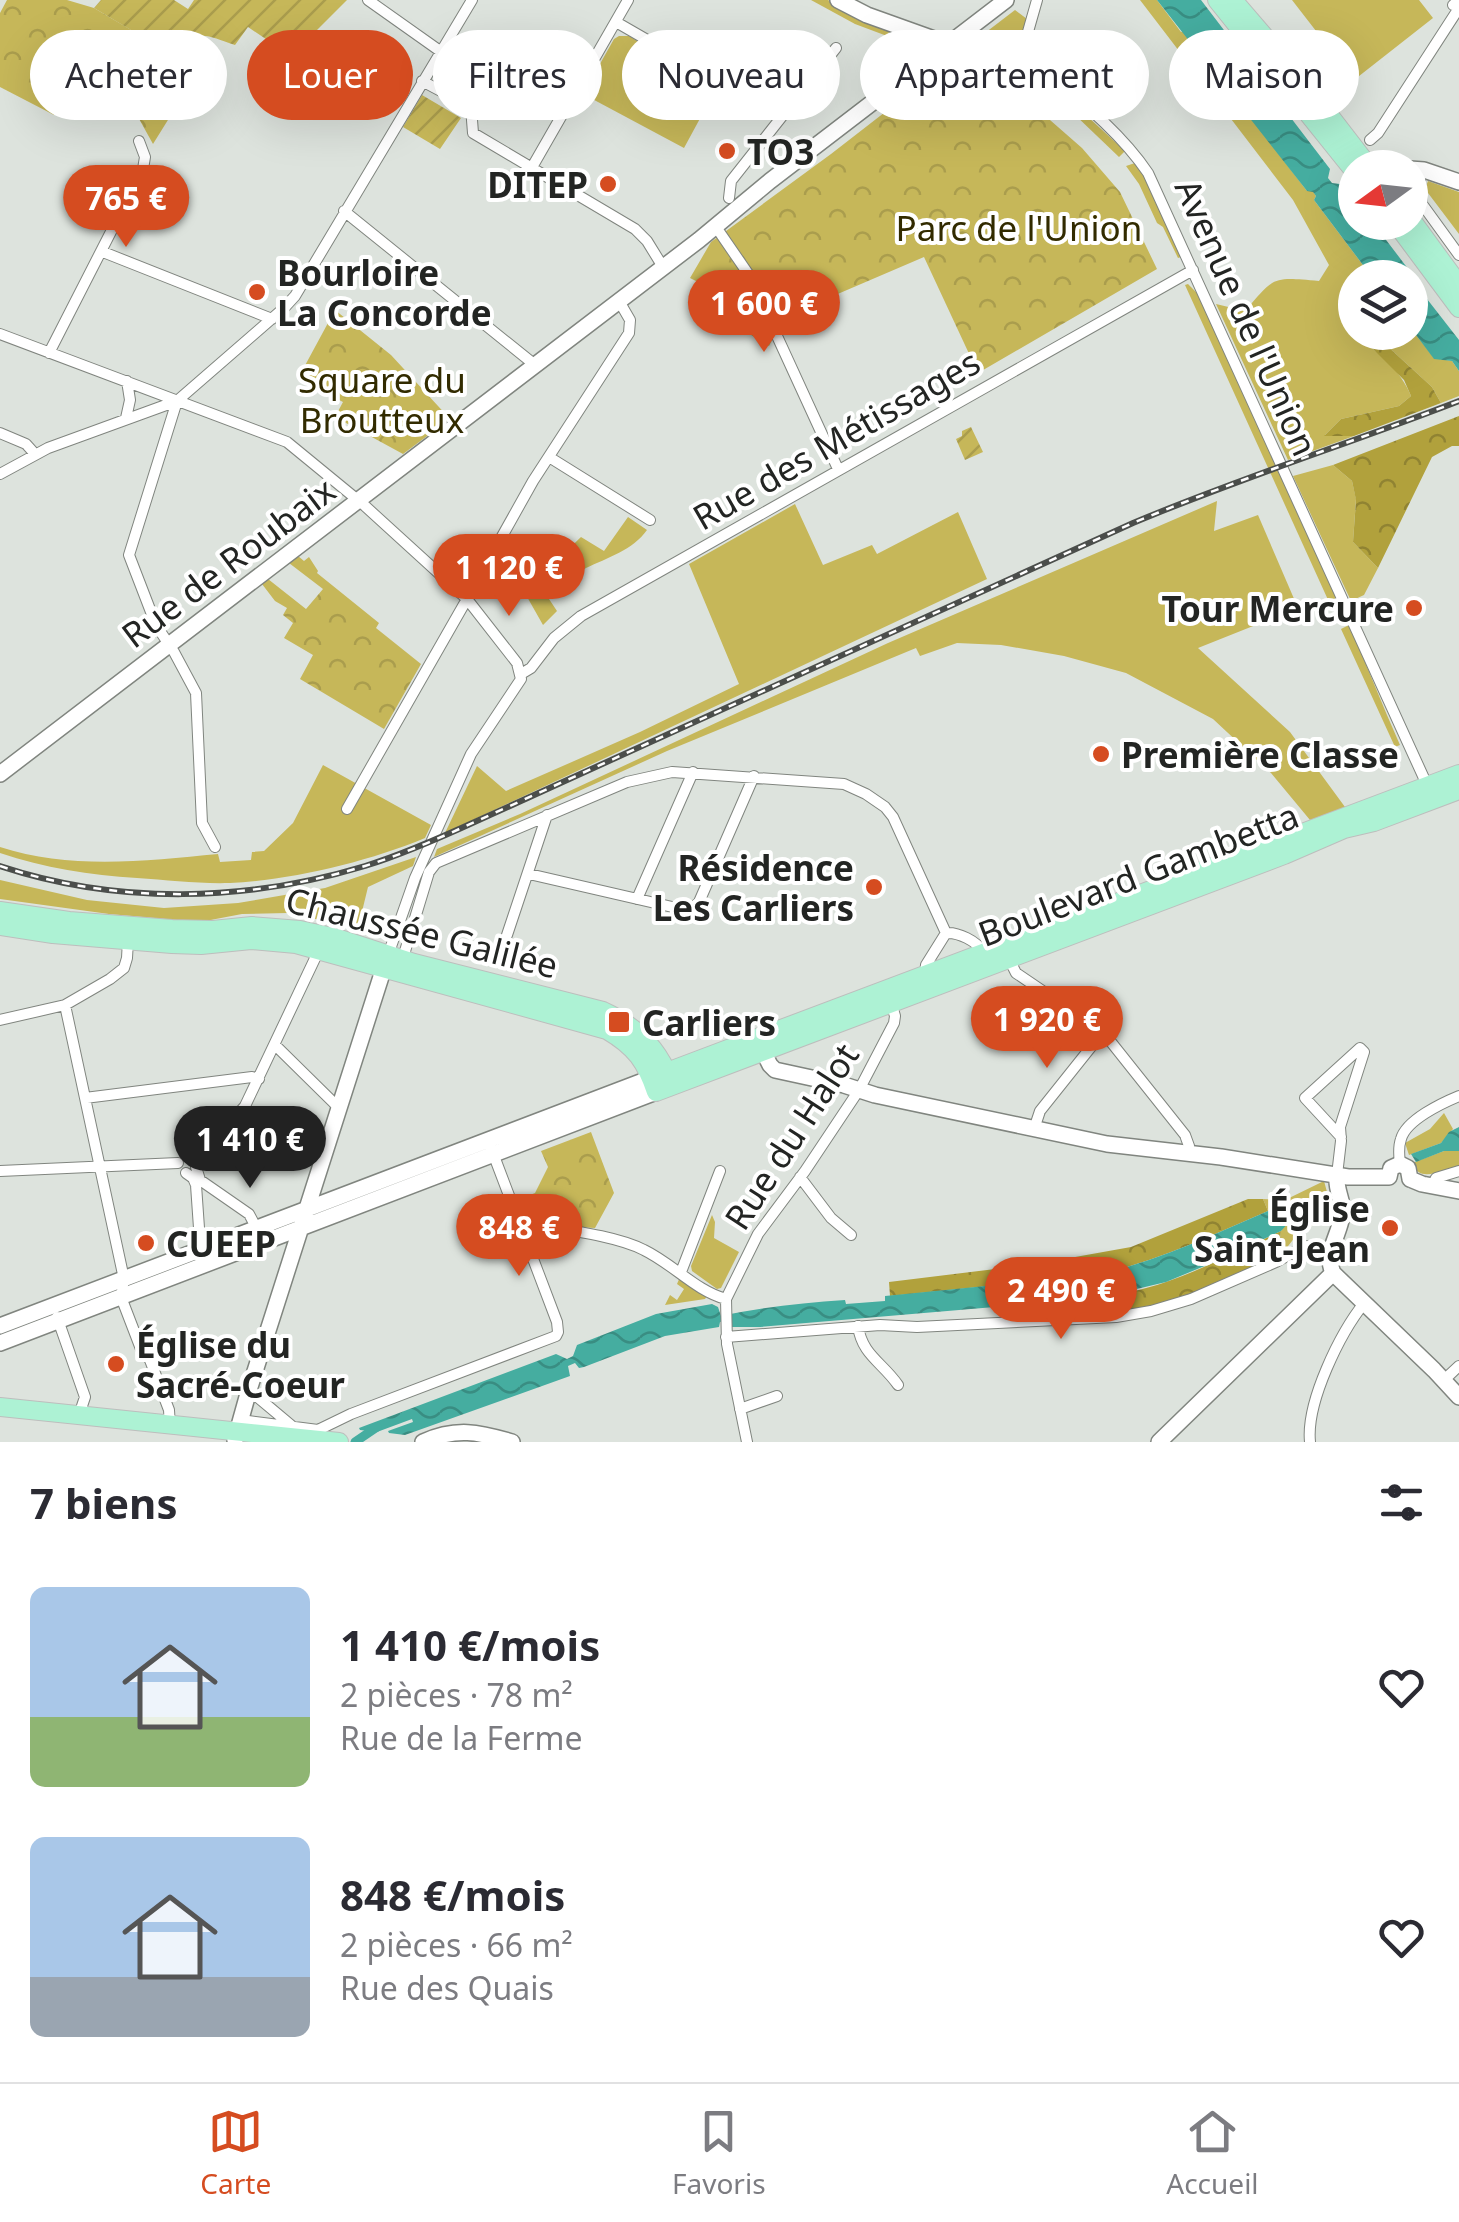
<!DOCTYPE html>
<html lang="fr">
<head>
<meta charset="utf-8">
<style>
	body { margin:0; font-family:"Noto Sans",sans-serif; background:#f2f2f3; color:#2b2b33; height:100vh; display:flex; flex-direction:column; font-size:38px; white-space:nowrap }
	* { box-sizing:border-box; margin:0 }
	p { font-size:32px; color:#7c7c81 }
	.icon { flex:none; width:55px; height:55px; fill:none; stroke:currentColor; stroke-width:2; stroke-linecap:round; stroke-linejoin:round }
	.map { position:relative; height:1442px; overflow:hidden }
	.side { display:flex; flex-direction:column; background:#fff; flex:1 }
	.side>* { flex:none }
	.banner { position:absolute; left:30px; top:30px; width:1400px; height:90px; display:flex; gap:20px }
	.needle { width:65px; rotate:255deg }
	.fabs { position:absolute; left:1338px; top:150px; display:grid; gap:20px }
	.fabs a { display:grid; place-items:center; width:90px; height:90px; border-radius:50%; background:#fff; box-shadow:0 10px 40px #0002; font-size:50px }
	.price { position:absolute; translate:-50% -85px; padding:0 22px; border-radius:35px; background:#d54c20; color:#fff; font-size:32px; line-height:65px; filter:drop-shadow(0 2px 5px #0008) }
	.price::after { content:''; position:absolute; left:50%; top:60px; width:30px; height:22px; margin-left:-15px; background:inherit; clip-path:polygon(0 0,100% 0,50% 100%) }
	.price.on { background:#222; color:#fff }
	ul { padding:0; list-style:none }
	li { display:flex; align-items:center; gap:30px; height:250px; padding:0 30px }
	li span { display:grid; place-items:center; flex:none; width:280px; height:200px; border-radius:15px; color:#555 }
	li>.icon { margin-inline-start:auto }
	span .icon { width:120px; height:120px; fill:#fffc; stroke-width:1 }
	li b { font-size:42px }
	h2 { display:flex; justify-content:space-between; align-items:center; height:120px; padding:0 30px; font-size:42px }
	.tag { padding:0 35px; border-radius:45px; background:#fff; box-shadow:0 10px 40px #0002; font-size:35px; line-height:90px }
	.tag.on { background:#d54c20; color:#fff }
	.tab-bar { display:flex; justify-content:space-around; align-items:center; height:140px; border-top:2px solid #e1e1e2; background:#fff; font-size:28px; color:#7c7c81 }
	.tab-bar a { display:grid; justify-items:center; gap:5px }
	.tab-bar .on { color:#d54c20 }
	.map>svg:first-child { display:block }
</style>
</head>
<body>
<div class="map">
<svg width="1459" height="1442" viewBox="0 0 1459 1442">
	<defs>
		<pattern id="forest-crowns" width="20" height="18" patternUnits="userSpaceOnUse" patternTransform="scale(2.5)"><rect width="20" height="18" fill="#b1a13c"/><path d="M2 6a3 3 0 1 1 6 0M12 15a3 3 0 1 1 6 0" fill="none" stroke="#908332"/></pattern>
		<pattern id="park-crowns" width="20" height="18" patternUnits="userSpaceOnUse" patternTransform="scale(2.5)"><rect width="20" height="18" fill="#c6b759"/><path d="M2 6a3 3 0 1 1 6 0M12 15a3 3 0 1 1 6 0" fill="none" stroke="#aa9d4d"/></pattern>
		<pattern id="garden-furrows" width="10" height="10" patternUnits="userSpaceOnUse" patternTransform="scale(2.5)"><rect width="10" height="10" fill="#c6b759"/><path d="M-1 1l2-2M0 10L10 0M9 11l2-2" fill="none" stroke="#aa9d4d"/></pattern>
		<pattern id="water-waves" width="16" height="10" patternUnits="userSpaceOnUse" patternTransform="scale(2.5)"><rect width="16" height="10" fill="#45ada0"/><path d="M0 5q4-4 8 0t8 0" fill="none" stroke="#398d82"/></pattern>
	</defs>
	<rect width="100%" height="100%" fill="#dde3dd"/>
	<path fill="#c6b759" d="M811,0H828L841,8L927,41L922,44L889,32L887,36L855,24Z
		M1140,0H1157L1181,32L1184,31L1307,191L1312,190L1316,196L1314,200L1372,277L1355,278V315L1345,306L1356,338C1379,351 1401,371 1411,396L1399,406L1341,419L1325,435L1354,436L1288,460L1216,304L1245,311C1275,276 1272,277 1319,281L1329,265L1293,200Z
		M1292,0H1419L1433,18L1354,80Z
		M1015,10L1027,19L1014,60L973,46L980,42L981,36Z
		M619,36H629L716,89L684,148L583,94L614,39Z
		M963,54L1036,79L1062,93L1125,151L1119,157L1073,113L1042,93L954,60Z
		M1135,163L1146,179L1181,257L1178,258L1163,227L1157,223L1139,184L1126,166Z
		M1428,181L1459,192V234L1425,189Z
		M1188,284L1198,294L1337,597L1329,602L1185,285Z
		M1410,327L1434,358L1452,361L1459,371V396L1441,403L1432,387L1373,333L1410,332Z
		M1333,465L1352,481L1356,499L1353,542L1378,568L1364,595L1351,601L1293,476Z
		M1217,501L1214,531L1258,515L1298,608L1198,648L1290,732L1345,807L1310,820L1271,773L1213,719L1126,673L1064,656L1001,645L957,643L920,656L916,648L667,751L434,857L437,849L520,814L888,643Z
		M795,504L823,565L872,545L877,554L958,512L987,579L445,833L477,766L506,791L640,732L739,684L689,564Z
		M628,517L647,530C633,550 607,558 586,568C572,576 560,587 547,596L557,611L543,625L526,595L546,560L553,564L581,537L604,551Z
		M1349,625C1367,665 1382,705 1400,745L1395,747L1341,629Z
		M323,765L431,825L425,838C367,862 292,880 230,883C199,884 168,880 137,878C90,875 44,868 0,853V847C70,870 146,861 218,854L220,862L251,860L252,852L264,851L293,823Z
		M416,857L413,866L368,887L358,928L287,913L242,914L200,922L109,914L0,899V880L87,900L164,908L238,903L325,888Z
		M1444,1113L1453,1129L1441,1143L1409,1155L1405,1143L1430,1129Z
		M1444,1151H1459V1167C1443,1168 1420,1185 1412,1163Z
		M1324,1181L1327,1192L1282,1212L1268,1211L1263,1199L1285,1200Z
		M1333,1200L1337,1209L1336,1214L1299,1232L1278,1259L1281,1231L1285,1224Z
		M712,1215L715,1222L714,1238L739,1252L721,1288L717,1289L692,1271L691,1266Z
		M680,1277L707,1296L705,1299L665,1305L670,1295L677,1300L684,1289L677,1284Z"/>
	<path fill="url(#forest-crowns)" d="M1342,304L1355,315V332L1373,333L1432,387L1441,403L1354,436H1324L1341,419L1399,406L1411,396L1404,380L1370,346L1356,338Z
		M1459,416V446H1452L1432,457L1378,568L1353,542L1356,500L1352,481L1333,465Z
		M1248,1199H1263L1268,1211C1212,1235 1156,1262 1096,1275L890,1296L889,1282L1036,1264L1131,1247Z
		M1281,1231L1278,1259L1209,1289L1137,1311L1013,1321L1012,1305C1064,1301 1117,1299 1166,1282C1206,1268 1243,1249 1281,1231Z"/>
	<path fill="url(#park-crowns)" d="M7,0H67L94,8L182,60L187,80L186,91L153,144L138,117L154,90L134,71L54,115L0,87V13Z
		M938,71L1014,99L1042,113L1082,148L1120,192L1157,269L978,373L924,257L784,317L769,346L740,328L745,306L690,278L711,242L831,154Z
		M335,310L391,355L450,419L403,454L335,417L343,402L310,385L302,371Z
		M298,556L304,561L309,557L318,571L317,573L379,623L376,628L421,664L384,729L300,679L313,655L284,638L293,623L283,615L287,608L275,601L262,584L268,579L306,609L323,589L289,563Z
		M591,1132L614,1193L595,1228L556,1226L557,1216L536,1214L530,1195L535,1193L548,1167L541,1151Z"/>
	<path fill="url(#garden-furrows)" d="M101,0H174L188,9L194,0H347L291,56L248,27L235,45C204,35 196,26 178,58L94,8Z
		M422,95L461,118L440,149L403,127Z
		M971,427L983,452L965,460L956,439L962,436V431Z"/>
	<path fill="url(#water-waves)" d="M1157,0H1201L1330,169L1328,178L1332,183L1340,184V187L1355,206V222L1368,223L1371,226L1374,224L1415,278L1413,281L1459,340V371L1452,361L1434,359L1410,327V278L1372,277L1314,200L1316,196L1313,192L1307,191Z
		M1459,1127V1151H1444L1416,1162L1411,1154L1441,1143L1449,1132Z
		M1327,1192L1331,1202L1291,1220L1281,1231L1207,1265L1166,1282L1099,1298L760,1327H730L726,1321L720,1322L719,1327L665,1336L584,1367L579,1368L575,1363L568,1366L570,1376L405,1435L389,1433L388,1431L413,1422L412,1419L377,1432L360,1430L359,1428L556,1354L567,1359L573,1356L577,1345L656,1314L712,1304L718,1307L721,1316C762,1307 803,1303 845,1300L846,1304L885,1301V1296L1096,1275C1156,1262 1212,1235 1268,1211L1282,1212Z"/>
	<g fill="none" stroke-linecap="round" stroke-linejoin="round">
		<path stroke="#45ada0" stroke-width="9" d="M355,1442L377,1427"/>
		<defs>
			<path id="street" d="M368,0L440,51
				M1453,5L1459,0
				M616,22L781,117
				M948,44C983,55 1019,65 1051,82C1085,100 1127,142 1148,173L1428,787
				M1018,67L1037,0
				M422,81L471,107L473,133L635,229L647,241L663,267
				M1370,140L1378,133L1457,11
				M531,169L628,0
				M1419,169L1422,204L1459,255
				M729,198L731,181L836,48
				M344,211L535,365
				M716,227L749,275L838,469
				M103,252L272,319
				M0,334L287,442L365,506L467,599L347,809
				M49,353L143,169L145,157L139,141
				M177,401L129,555L156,625L174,652L196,693L202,823L215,847
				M126,418L130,400L127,381
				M0,433L26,444L35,454
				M549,457L650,520
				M0,474L48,448L177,401L284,308L295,296L472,0
				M521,674L531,668L554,638L581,616L1193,270
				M529,874L681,909L693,908L699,902L754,776
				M637,899L693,772
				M507,935L547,815
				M388,955L415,878L471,754L521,679L517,663L467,599L533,481L629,333L630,320L619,301
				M1008,957L1016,973L1103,1032L1185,1135L1189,1146L1188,1153
				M402,961L429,872L436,863L627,782L672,772L844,784L866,794L885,807L893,817L946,933
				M925,974L926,965L946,933C958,932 977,941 983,952
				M65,1005L124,1279L121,1297L141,1349L150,1360L169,1410L170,1426
				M0,1020L65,1005L110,979L124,968L127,958L128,940
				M275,1045L339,1108
				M85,1098L252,1077L259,1079
				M1034,1129L1040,1111L1103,1032
				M190,1156C205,1135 230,1125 245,1106L319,950
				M1400,1164C1399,1156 1398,1147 1401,1139C1406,1120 1442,1103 1459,1096
				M196,1167L200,1180L249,1214L257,1229
				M0,1171L178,1163
				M186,1173L193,1178L196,1185L199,1228L204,1249
				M1337,1175L1341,1141L1340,1127L1364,1052L1360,1048L1305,1098L1341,1137
				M800,1177L831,1218L851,1235
				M1432,1186L1436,1178L1459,1171
				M519,1222C555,1229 613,1234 644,1250C673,1264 696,1291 726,1299
				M681,1272L720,1171
				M57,1317L85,1397L78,1418
				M858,1326C862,1355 882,1362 898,1385
				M726,1337L880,1325L917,1327L1116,1317L1151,1311L1191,1299L1276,1262L1305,1246L1331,1251
				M1444,1380L1459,1366
				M249,1390L292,1426
				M740,1409L777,1396
				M241,1420L318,1430L351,1414L556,1336L558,1332L557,1322L491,1148
				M747,1442L727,1344L726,1299L758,1234L805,1171L859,1090L894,1023L895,1016L890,999
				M1310,1442C1306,1402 1340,1333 1365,1302"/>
			<path id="secondary" d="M838,0L867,15L948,44
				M1410,169L1424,170L1459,182
				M0,774L699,240L770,181L1006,0
				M758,1041L770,1065L775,1070L844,1085L875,1095L1107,1144L1221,1157L1348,1177H1389
				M1389,1177L1391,1168L1400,1164L1408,1168L1410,1179
				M1410,1179L1422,1184L1459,1191
				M1333,1273L1434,1370L1459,1397
				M0,1326L651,1078
				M0,1343L656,1092
				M235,1440L249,1390L387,958
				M423,1442C456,1427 479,1432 512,1442
				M1159,1442L1333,1273C1324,1253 1339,1236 1342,1216C1345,1202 1335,1191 1337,1175"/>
			<path id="primary" d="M1217,0L1355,172
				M1233,0L1306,85L1370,168
				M1410,218L1459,285
				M1395,222L1459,308
				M0,911L69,921L172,929L213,930L252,926L300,930L337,938L414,963L603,1011C634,1025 658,1048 670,1080
				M0,926L53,934L172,944L201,945L251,940L296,944L607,1030C636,1047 646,1062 656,1092L1284,855L1344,829L1374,822L1459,790
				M651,1078L1459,774
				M0,1407L339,1442"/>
		</defs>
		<use href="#street" stroke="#80857f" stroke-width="12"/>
		<use href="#secondary" stroke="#80857f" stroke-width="18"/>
		<use href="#primary" stroke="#bdbebd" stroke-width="20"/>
		<use href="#street" stroke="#fff" stroke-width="10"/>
		<use href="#secondary" stroke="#fff" stroke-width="15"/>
		<use href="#primary" stroke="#adf2d4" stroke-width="18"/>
		<defs>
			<path id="rail" d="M0,866C118,905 246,902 365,866C404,854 442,837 479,820L1133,523C1240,478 1351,443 1459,401"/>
		</defs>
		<use href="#rail" stroke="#4b4e4b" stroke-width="6"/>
		<use href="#rail" stroke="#fff" stroke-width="2.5" stroke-dasharray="8" stroke-linecap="butt"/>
	</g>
	<g fill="#d54c20" stroke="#fff" stroke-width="4">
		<circle cx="727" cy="151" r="10"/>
		<circle cx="608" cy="184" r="10"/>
		<circle cx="257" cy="292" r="10"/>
		<circle cx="1414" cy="608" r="10"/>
		<circle cx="1101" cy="754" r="10"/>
		<circle cx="874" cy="887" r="10"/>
		<rect x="607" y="1010" width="24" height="24" rx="5"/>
		<circle cx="1390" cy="1228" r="10"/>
		<circle cx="146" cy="1243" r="10"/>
		<circle cx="116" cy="1364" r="10"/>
	</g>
	<g text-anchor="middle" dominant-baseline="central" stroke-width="8" stroke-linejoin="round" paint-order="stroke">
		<g font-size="35" font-weight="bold" fill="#232523" stroke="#fff" text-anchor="start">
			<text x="747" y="151">TO3</text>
			<text x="588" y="184" text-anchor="end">DITEP</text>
			<text x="277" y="272">Bourloire<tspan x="277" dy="40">La Concorde</tspan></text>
			<text x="1394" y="608" text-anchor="end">Tour Mercure</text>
			<text x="1121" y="754">Première Classe</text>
			<text x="854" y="867" text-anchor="end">Résidence<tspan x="854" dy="40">Les Carliers</tspan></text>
			<text x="642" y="1022">Carliers</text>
			<text x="1370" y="1208" text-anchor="end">Église<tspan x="1370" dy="40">Saint-Jean</tspan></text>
			<text x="166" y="1243">CUEEP</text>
			<text x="136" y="1344">Église du<tspan x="136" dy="40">Sacré-Coeur</tspan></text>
		</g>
		<g font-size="35" fill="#322b00" stroke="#fff">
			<text x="1019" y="227">Parc de l'Union</text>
			<text x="382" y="379">Square du<tspan x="382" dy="40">Broutteux</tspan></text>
		</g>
		<g font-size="35" fill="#232523" stroke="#fff">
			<text transform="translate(1247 317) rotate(66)">Avenue de l'Union</text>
			<text transform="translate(836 439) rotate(-30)">Rue des Métissages</text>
			<text transform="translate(228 562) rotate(-37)">Rue de Roubaix</text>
			<text transform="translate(1138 874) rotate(-21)">Boulevard Gambetta</text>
			<text transform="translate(422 932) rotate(14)">Chaussée Galilée</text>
			<text transform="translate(791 1136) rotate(-57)">Rue du Halot</text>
		</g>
	</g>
</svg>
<div class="fabs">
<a><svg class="needle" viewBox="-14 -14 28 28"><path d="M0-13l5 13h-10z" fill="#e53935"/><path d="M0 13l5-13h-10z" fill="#7c7c81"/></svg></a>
<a><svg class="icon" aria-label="layers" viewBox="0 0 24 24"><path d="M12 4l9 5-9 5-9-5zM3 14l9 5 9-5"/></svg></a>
</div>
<b class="price" style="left:126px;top:250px">765 €</b>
<b class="price" style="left:764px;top:355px">1 600 €</b>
<b class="price" style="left:509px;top:619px">1 120 €</b>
<b class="price" style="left:1047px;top:1071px">1 920 €</b>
<b class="price on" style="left:250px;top:1191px">1 410 €</b>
<b class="price" style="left:519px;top:1279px">848 €</b>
<b class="price" style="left:1061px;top:1342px">2 490 €</b>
<div class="banner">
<a class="tag">Acheter</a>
<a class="tag on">Louer</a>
<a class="tag">Filtres</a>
<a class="tag">Nouveau</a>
<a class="tag">Appartement</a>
<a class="tag">Maison</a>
</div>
</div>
<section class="side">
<h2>7 biens<svg class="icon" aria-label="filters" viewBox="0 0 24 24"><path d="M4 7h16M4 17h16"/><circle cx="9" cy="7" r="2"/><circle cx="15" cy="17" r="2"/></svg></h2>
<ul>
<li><span style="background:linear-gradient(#a9c7e8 65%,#8fb573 0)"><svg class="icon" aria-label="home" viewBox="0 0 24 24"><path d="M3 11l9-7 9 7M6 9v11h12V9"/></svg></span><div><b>1 410 €/mois</b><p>2 pièces · 78 m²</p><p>Rue de la Ferme</p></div><svg class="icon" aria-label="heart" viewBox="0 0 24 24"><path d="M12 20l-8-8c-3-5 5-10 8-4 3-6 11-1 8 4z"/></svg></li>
<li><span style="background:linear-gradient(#a9c7e8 70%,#9aa5b1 0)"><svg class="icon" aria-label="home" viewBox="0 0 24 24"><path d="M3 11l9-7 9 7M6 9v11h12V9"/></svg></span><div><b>848 €/mois</b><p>2 pièces · 66 m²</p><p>Rue des Quais</p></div><svg class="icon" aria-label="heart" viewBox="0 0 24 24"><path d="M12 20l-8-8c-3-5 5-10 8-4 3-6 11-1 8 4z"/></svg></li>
</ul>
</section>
<nav class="tab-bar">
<a class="on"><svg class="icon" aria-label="map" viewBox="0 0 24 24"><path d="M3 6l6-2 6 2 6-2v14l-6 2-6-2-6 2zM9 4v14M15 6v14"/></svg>Carte</a>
<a><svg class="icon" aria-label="saved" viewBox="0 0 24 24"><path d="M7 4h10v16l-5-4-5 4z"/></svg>Favoris</a>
<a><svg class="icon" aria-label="home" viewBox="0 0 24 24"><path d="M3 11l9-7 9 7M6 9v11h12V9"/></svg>Accueil</a>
</nav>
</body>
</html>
